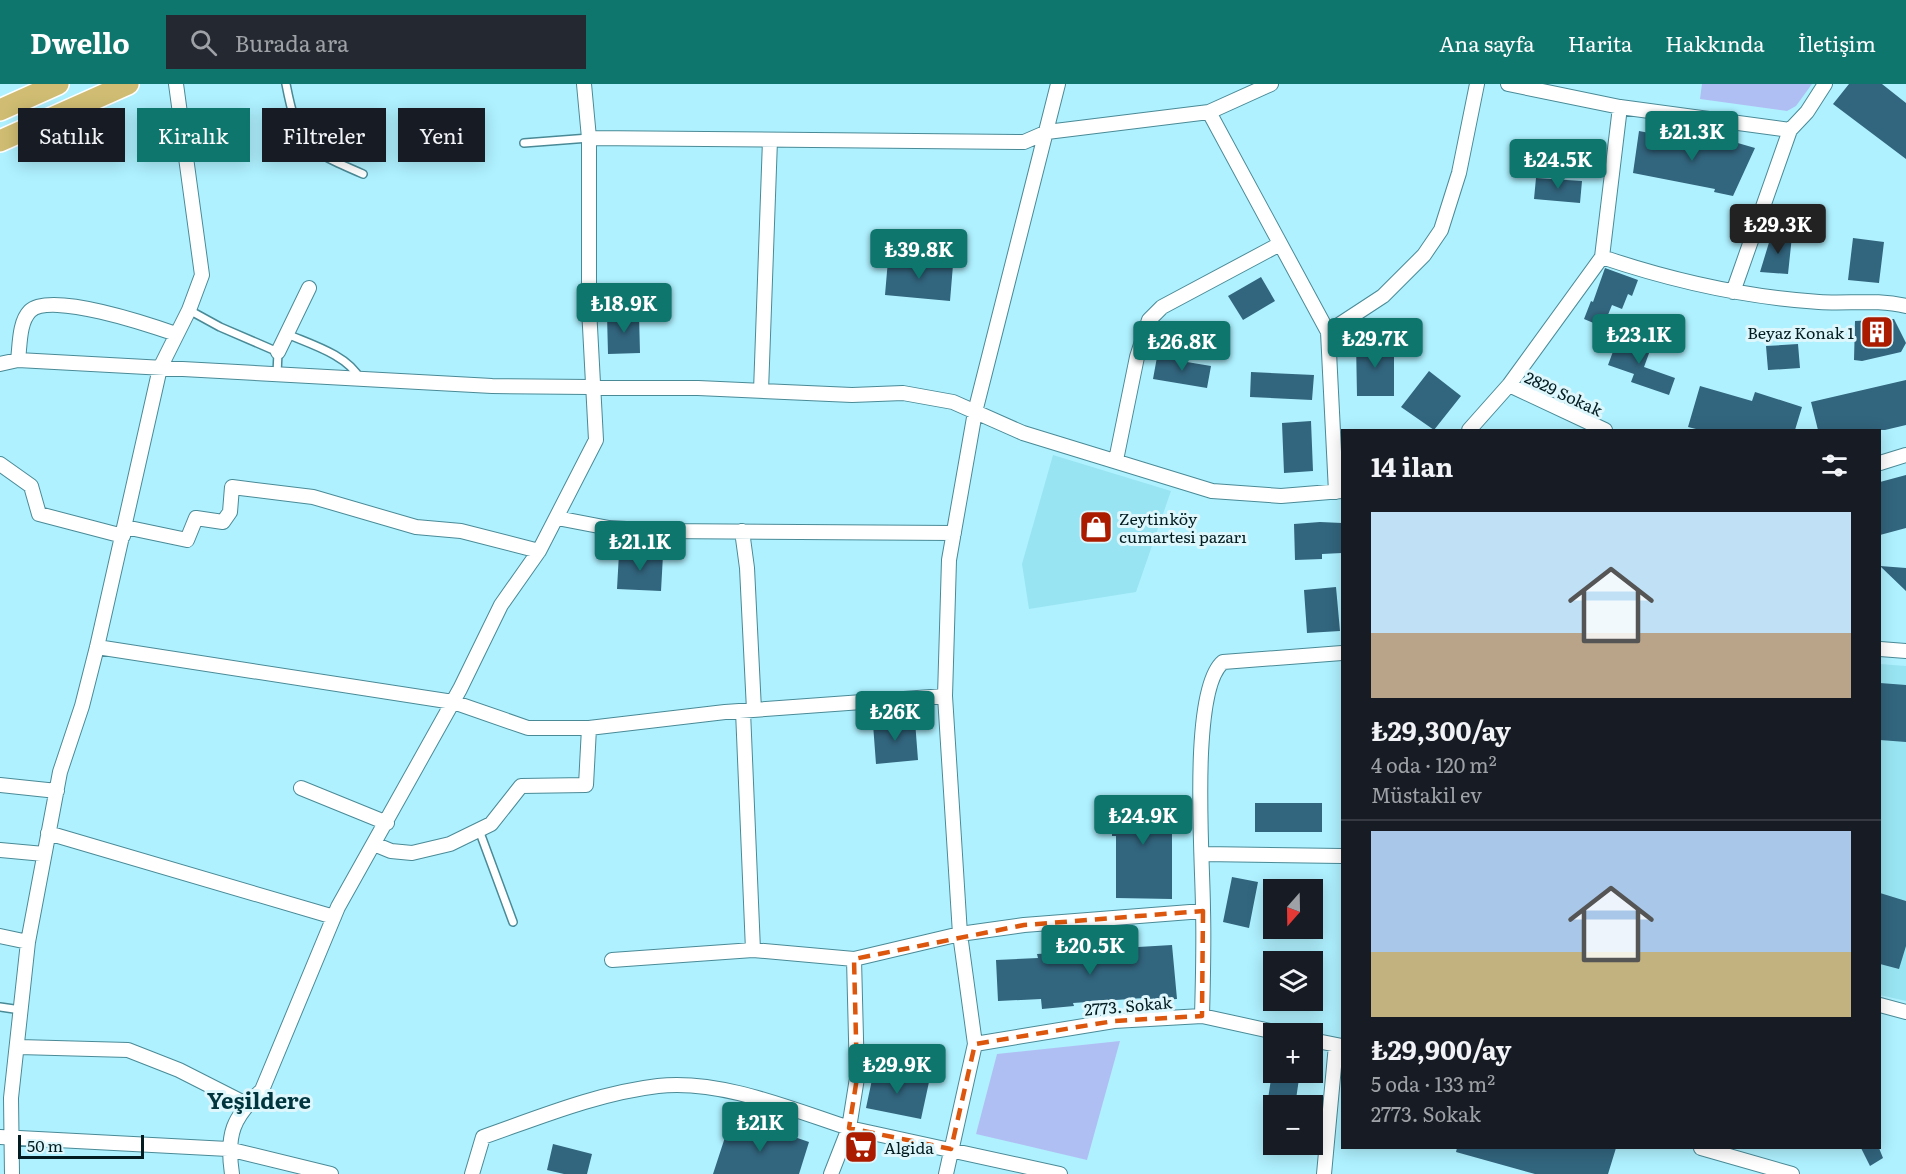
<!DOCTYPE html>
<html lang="tr">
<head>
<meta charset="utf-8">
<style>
	body { margin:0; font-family:Literata,serif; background:#242831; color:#f1f3f6; height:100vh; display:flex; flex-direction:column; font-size:22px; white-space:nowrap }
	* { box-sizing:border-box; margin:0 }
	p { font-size:20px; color:#9ea1a6 }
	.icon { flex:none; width:33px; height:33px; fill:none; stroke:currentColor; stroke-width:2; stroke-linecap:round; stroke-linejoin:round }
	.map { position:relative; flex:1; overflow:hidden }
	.details { position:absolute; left:1341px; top:345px; width:540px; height:720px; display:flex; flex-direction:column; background:#171b24; border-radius:0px; box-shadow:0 3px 15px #0003 }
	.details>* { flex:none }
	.hud { position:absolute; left:18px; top:24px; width:570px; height:54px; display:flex; gap:12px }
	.needle { width:39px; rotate:200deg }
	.controls { position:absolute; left:1263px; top:795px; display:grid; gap:12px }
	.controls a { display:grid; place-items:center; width:60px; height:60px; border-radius:0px; background:#171b24; box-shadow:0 3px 15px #0003; font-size:30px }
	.scale { position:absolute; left:18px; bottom:15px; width:126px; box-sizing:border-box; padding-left:6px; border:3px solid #021c21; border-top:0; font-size:16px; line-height:21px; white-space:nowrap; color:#021c21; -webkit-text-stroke:4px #def7fc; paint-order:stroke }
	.price { position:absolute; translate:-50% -51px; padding:0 14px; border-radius:6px; background:#0f766e; color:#fff; font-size:20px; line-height:39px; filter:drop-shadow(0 2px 3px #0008) }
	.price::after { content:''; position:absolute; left:50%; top:36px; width:18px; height:14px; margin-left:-9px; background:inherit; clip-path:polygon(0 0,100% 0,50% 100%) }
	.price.selected { background:#222; color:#fff }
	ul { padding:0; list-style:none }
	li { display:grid; align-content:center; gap:12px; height:318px; padding:0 30px }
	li+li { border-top:2px solid #363941 }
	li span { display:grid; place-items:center; height:186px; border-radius:0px; color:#555 }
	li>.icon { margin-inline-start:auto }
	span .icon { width:108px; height:108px; fill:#fffc; stroke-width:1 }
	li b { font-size:26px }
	h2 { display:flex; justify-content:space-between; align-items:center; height:72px; padding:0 30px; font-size:26px }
	.pill { padding:0 21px; border-radius:0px; background:#171b24; box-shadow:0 3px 15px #0003; font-size:21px; line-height:54px }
	.pill.selected { background:#0f766e; color:#fff }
	header { display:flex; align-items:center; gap:36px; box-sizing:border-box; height:84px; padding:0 30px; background:#0f766e; color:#fff }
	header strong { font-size:28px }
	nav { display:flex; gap:33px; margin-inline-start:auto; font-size:21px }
	.search { width:420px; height:54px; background:#242831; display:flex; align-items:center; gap:15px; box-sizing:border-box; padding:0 21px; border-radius:0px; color:#9ea1a6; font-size:22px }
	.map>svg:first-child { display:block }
</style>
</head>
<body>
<header>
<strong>Dwello</strong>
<div class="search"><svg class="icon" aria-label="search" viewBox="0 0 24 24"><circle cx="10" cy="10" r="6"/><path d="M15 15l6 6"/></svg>Burada ara</div>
<nav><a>Ana sayfa</a><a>Harita</a><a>Hakkında</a><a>İletişim</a></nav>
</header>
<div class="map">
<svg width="1906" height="1090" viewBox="0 0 1906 1090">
	<rect width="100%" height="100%" fill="#aff1ff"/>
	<path fill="#99e4f2" d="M1053,371L1171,407L1136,508L1029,525L1022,480Z
		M1880,580L1906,582V917L1880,911Z"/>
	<path fill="#b0bff3" d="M1702,0H1812L1796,22L1787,27L1700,15Z
		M1120,957L1087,1076L976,1050L997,970Z"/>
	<path fill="#32657e" d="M1849,0H1882L1906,19V75L1833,20Z
		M1639,47L1722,63L1724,55L1755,64L1733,112L1714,108L1715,105L1633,89Z
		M1536,94L1582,97L1580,119L1534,115Z
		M1771,152H1792L1788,190L1760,188Z
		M1853,154L1884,158L1879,199L1848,196Z
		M888,176L953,181L950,217L885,211Z
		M1605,184L1638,196L1632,212L1628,210L1622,225L1612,221L1603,243L1584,235L1591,217L1593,218Z
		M1261,193L1275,217L1243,236L1228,212Z
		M639,230L640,269L608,270L607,231Z
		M1894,235L1906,259L1901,268L1862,277L1854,276L1855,237Z
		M1618,254L1630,258L1631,254L1652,261L1644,283L1675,294L1669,311L1631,298L1634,290L1608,281Z
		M1356,258H1394V312H1357Z
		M1798,260L1800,284L1768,286L1766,262Z
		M1157,273L1211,282L1207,304L1153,295Z
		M1429,287L1461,312L1434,346L1401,323Z
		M1251,288L1314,291L1312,316L1250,313Z
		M1906,296V341L1885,346H1818L1811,318Z
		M1700,302L1752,317L1755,308L1802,323L1795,346H1700L1688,343Z
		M1311,337L1313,387L1284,389L1282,339Z
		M1906,391V444L1880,451V398Z
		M1320,438L1342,439V469L1322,470V475L1295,476L1294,440Z
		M619,469L663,471L661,507L617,505Z
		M1880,482L1906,484V507Z
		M1336,503L1340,547L1307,549L1304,506Z
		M1880,599L1906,601V658L1880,656Z
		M915,637L918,676L876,680L873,640Z
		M1112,712H1172V815L1116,814V752H1112Z
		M1255,719H1322V748H1255Z
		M1232,793L1258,798L1249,844L1223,838Z
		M1880,809L1906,817V862L1899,885L1880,880Z
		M1120,861L1121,864L1172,861L1177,915L1144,917V914L1073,919L1074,922L1042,925L1041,915L998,917L996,876L1038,874L1037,870L1088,867V863Z
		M874,986L929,998L921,1035L866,1024Z
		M1272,988H1300L1295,1022H1267Z
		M730,1038L772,1053L774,1046L809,1058L799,1090H713Z
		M553,1060L592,1070L587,1090H564L547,1086Z
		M1457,1064H1616L1608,1090H1535L1456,1068Z
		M1861,1064H1879L1883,1074L1870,1082Z"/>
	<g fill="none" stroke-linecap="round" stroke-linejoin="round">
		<defs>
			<path id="service" d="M286,0C298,62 307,66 363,90
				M524,59L589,54
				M189,226L220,243L278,268L277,290
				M287,250C310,260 348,271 360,295
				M479,746L513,838
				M0,923L21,926"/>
			<path id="minor" d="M1058,0L975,328L949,476L945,612L960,850L1024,841L1203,827
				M1508,0L1620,23L1790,46L1807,28L1825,0
				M1209,28L1328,248L1336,408
				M589,54L1024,58L1047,48L1209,28L1271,0
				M1602,173C1673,197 1744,213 1819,218C1848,220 1877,215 1906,222
				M1733,208L1790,46
				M1328,248L1383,212L1424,171L1441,146L1459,89L1477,0
				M278,268L309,204
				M18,276C20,261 19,238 30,227C50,207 150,241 176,250
				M0,280L18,276L492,302L698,304L852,311L903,309L953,318L1023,349L1212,407L1281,412L1342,407
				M1509,301L1605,346
				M761,307L770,56
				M1469,346L1509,301L1602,173L1620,23
				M1116,376L1137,273L1149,236L1162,223L1280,160
				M1880,379L1906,371
				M0,380L31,402L39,430L123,452
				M557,434L609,444L661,447L954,449
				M125,443L187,456L196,434L223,438L230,428L232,403L313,413L416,443L461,447L539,467
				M742,447L747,484L754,626
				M97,563L453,618L528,644H589L725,628L945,612
				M1880,565L1906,567
				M743,627L753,866
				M0,701L57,707
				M301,704L387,739
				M48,749L334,833
				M374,760L391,767L412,769L450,760L491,740L521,702L586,701L589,644
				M0,766L44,770
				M1203,770L1342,772
				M0,852L28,858
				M612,876L753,866L854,875
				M1880,921L1906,928
				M1202,932C1203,896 1204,861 1203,826C1203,779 1189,606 1223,578L1342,569
				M1312,956L1342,962
				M975,960L1114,937L1202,932L1284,950
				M19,963L128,966L179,986L246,1020
				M0,1053L228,1065L331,1090
				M1701,1064L1792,1090
				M12,1090L11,1014L28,858L60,688L82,622L97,563L160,284L189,226L202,191L176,0
				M232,1090C226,1050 233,1033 262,1006L338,823L460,605L501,521L539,467L596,356L589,224V54L584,0
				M472,1090L483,1053C540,1033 598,1009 658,1002C720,995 791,1025 849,1044L831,1090
				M946,1090L975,960L960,850L854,875L857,994L849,1044L1060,1090
				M1324,1090L1336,961"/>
			<path id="primary" d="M0,26L58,0
				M0,57L128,0"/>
		</defs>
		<use href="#service" stroke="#4a8a97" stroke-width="10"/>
		<use href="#minor" stroke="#4a8a97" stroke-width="16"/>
		<use href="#primary" stroke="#fff" stroke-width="24"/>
		<use href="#service" stroke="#fff" stroke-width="7"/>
		<use href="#minor" stroke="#fff" stroke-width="14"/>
		<use href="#primary" stroke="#d0bd73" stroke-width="21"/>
	</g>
	<path fill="none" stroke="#dc560d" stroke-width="4.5" stroke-dasharray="12 8" stroke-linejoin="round" d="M1203,827L1202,932L1114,937L975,960L951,1065L849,1044L857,994L854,875L1024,841Z"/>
	<defs>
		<symbol id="building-square" viewBox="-11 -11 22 22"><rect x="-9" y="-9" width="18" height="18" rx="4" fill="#aa1b00" stroke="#def7fc"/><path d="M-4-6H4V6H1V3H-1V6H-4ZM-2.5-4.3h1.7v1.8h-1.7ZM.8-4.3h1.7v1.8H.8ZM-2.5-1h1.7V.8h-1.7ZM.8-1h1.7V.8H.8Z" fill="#fff"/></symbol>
		<symbol id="shop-square" viewBox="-11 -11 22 22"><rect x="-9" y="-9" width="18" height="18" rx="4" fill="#aa1b00" stroke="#def7fc"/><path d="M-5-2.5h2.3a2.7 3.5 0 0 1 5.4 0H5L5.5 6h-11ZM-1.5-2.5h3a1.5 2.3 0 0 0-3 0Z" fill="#fff"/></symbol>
		<symbol id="supermarket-square" viewBox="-11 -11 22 22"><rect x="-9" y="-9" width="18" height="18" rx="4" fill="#aa1b00" stroke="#def7fc"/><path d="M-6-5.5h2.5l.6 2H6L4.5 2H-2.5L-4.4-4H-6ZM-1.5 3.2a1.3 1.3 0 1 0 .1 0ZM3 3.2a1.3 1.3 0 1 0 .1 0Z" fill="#fff"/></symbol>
	</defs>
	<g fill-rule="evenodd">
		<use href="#building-square" x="1858" y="229" width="38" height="38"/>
		<use href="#shop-square" x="1077" y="424" width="38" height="38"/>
		<use href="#supermarket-square" x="842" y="1044" width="38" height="38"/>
	</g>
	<g text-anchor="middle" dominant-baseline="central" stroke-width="6" stroke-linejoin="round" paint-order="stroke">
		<g font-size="16" fill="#021c21" stroke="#def7fc" text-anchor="start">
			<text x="1854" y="248" text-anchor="end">Beyaz Konak 1</text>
			<text x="1119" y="434">Zeytinköy<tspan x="1119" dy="18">cumartesi pazarı</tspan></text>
			<text x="884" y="1063">Algida</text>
		</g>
		<g font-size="16" fill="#021c21" stroke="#def7fc">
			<text transform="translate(1564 309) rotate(25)">2829 Sokak</text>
			<text transform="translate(1128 921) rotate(-5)">2773. Sokak</text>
		</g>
		<g font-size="22" font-weight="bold" fill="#00353e" stroke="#def7fc">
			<text x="259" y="1015">Yeşildere</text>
		</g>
	</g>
</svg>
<div class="controls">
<a><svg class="needle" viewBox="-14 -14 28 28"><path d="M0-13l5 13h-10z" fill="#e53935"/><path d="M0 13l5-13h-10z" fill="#9ea1a6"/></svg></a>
<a><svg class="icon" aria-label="layers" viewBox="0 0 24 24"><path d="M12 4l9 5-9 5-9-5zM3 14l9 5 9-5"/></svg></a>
<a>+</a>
<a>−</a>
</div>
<div class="scale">50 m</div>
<b class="price" style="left:1692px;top:78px">₺21.3K</b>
<b class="price" style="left:1558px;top:106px">₺24.5K</b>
<b class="price selected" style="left:1778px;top:171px">₺29.3K</b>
<b class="price" style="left:919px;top:196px">₺39.8K</b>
<b class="price" style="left:624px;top:250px">₺18.9K</b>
<b class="price" style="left:1639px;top:281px">₺23.1K</b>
<b class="price" style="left:1375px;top:285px">₺29.7K</b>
<b class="price" style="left:1182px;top:288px">₺26.8K</b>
<b class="price" style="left:640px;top:488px">₺21.1K</b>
<b class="price" style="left:895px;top:658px">₺26K</b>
<b class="price" style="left:1143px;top:762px">₺24.9K</b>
<b class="price" style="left:1090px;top:892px">₺20.5K</b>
<b class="price" style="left:897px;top:1011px">₺29.9K</b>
<b class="price" style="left:760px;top:1069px">₺21K</b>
<div class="hud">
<a class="pill">Satılık</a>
<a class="pill selected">Kiralık</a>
<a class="pill">Filtreler</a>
<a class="pill">Yeni</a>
</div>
<section class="details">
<h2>14 ilan<svg class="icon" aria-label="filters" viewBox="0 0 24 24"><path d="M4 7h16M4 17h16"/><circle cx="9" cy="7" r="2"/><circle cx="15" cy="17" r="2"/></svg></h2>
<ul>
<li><span style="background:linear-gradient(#bfe0f5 65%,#b9a48a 0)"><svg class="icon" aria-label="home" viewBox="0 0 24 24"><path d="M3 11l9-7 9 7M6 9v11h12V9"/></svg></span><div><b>₺29,300/ay</b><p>4 oda · 120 m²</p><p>Müstakil ev</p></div></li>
<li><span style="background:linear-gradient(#a9c7e8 65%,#c2b280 0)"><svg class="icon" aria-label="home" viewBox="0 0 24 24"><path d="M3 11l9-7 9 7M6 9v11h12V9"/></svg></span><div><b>₺29,900/ay</b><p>5 oda · 133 m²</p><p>2773. Sokak</p></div></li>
</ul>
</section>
</div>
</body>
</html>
